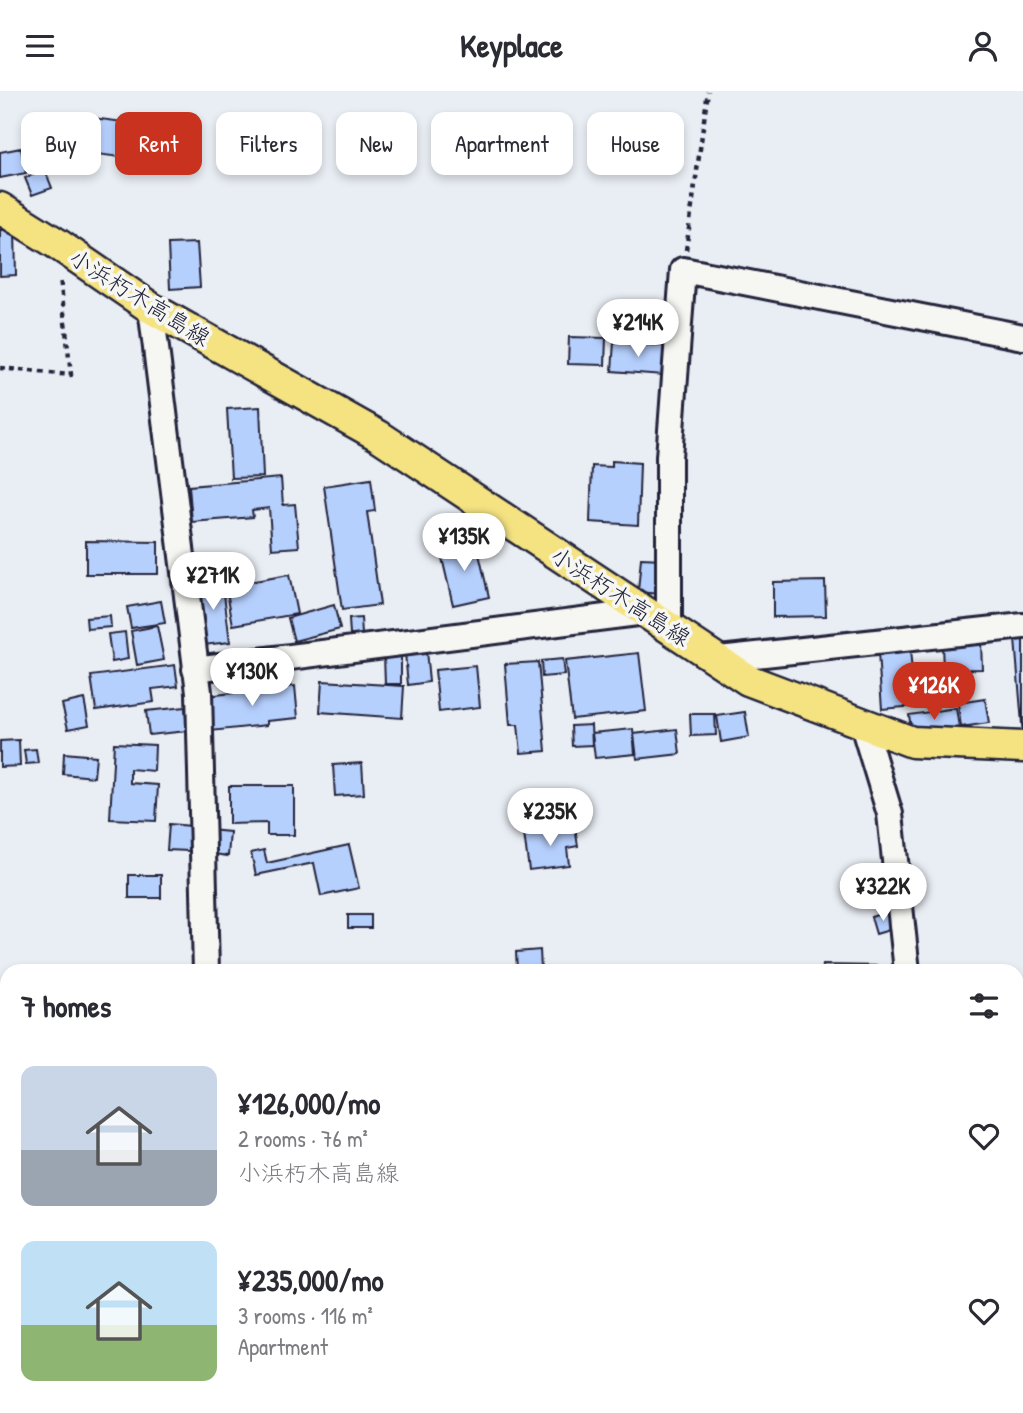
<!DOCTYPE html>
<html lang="en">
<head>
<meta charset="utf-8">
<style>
	body { margin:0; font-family:"Patrick Hand","Klee One",sans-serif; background:#f2f2f3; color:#2b2b33; height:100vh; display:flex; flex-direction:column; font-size:26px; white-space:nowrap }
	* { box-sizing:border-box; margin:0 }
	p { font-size:23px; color:#7c7c81 }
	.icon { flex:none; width:38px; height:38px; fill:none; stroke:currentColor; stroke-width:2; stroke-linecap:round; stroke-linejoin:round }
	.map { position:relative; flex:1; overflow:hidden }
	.details { position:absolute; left:0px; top:873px; width:1024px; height:450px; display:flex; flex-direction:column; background:#fff; border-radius:21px 21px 0 0; box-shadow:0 4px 10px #0003 }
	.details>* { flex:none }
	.hud { position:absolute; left:21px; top:21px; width:982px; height:63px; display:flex; gap:14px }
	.price { position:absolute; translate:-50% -60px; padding:0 16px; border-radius:24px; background:#fff; color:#222; font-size:23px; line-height:46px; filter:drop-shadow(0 2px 4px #0008) }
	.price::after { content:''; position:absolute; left:50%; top:42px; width:21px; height:16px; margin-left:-10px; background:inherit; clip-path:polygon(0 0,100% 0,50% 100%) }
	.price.selected { background:#c8321e; color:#fff }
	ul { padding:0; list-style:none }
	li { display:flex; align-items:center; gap:21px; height:175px; padding:0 21px }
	li span { display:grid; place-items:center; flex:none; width:196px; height:140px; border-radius:14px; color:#555 }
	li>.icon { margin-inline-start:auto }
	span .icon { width:84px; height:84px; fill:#fffc; stroke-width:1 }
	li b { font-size:30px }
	h2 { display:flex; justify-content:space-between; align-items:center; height:84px; padding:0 21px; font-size:30px }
	.chip { padding:0 24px; border-radius:14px; background:#fff; box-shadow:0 4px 10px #0003; font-size:24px; line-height:63px }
	.chip.selected { background:#c8321e; color:#fff }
	header { display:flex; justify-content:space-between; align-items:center; height:91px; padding:0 21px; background:#fff; font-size:32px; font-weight:800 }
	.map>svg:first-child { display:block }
</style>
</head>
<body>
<header><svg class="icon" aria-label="menu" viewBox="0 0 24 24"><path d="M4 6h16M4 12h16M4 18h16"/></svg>Keyplace<svg class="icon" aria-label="person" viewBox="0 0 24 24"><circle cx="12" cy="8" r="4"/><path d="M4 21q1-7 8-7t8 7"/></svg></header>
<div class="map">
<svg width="1023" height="1322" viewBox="0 0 1023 1322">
	<rect width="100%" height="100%" fill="#e9eef4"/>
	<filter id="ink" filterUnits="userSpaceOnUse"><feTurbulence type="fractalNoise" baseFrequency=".0143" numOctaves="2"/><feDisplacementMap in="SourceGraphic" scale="14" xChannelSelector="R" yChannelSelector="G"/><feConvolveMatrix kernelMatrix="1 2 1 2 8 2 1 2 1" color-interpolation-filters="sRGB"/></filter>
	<g filter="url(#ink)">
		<path fill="#b6d0fe" stroke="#22223b" stroke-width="2" d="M77,25L124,31L120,66L72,60Z
			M147,35L182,43L177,67L141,59Z
			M21,57L26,82L0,87V61Z
			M45,79L52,97L32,104L25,87Z
			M0,139H15L16,184L0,185Z
			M197,152L200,196L170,198L168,153Z
			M569,246L606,247L605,274L568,273Z
			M614,251L665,255L663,284L612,280Z
			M260,316L263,386L231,387L227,318Z
			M612,370L640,372L638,434L590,431L592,375L612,376Z
			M281,387L283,414L295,413L299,456L272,458L269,417L252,419L253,426L192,431L189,395Z
			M371,388L375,420L367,421L380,514L342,519L324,395Z
			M86,450L158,451V483H86Z
			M476,450L489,506L453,514L440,458Z
			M641,467L663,468L660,503L638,501Z
			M289,484L297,523L233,534L226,495Z
			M222,487L230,551L203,554L196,490Z
			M825,490L826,525L773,526V491Z
			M161,510L165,532L131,537L127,516Z
			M334,514L340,538L294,550L288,527Z
			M110,525L111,536L87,538L86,527Z
			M361,527L362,544H350L349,528Z
			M157,535L164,569L137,574L131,540Z
			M1014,536H1023V645Z
			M125,541L128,568L112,571L108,543Z
			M981,551L982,578L943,579L942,552Z
			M910,559L915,615L882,618L878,562Z
			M426,560L429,591L408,594L405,562Z
			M639,562L646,620L572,628L565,570Z
			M384,564L401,565V593H385Z
			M562,568L564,584L542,586L541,570Z
			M538,571L546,660L521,662L518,634H510L505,573Z
			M175,574L178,595L152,598L154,611L96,619L91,585Z
			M476,575L480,616L439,621L435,579Z
			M322,590L404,595L402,627L320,621Z
			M295,595L298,627L267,630V634L211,640L207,605Z
			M84,608L89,634L68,638L62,613Z
			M985,608L989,632L961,636L958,612Z
			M185,616L187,640L149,644L146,620Z
			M956,617L959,637L912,644L909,624Z
			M745,621L749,646L721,651L717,625Z
			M690,623H715L716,644L691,645Z
			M591,634L592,654L572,655L571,635Z
			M633,638L635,663L595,667L592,642Z
			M677,638L680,663L637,668L634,643Z
			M19,649L20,675L0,676V650Z
			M114,652L155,654L154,680L130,678V692L158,694L156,730L110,728Z
			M36,658L38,672L26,673L24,659Z
			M64,662L96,665L94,686L63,683Z
			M362,672L364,703L335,705L333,674Z
			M229,695H294V744H267V732L229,733Z
			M169,733L191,735L189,760L167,759Z
			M575,736L578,755L567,757L569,774L529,779L524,743Z
			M209,739L230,741L228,765L207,762Z
			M349,754L359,797L321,805L314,772L256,784L251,762L264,759L267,772Z
			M882,778L885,790L862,795L860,782Z
			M129,784H161V807H129Z
			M890,820L896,837L876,843L871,826Z
			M348,824H371V837H348Z
			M540,859L541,878L517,879L516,861Z
			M823,874L882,875V880H822Z"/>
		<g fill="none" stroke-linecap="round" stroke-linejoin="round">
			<defs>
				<path id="minor" d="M151,217L199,601L206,880
					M669,537V366L683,179L1023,246
					M719,568L1023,535
					M195,578L645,521
					M863,634L890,723L907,880
					M0,946L7,945
					M919,1316V1322"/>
				<path id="major" d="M0,117L56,152L151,217L379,345L748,589L912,651L1023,656"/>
			</defs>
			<use href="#minor" stroke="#22223b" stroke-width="30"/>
			<use href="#major" stroke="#22223b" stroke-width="35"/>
			<path stroke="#22223b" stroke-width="4.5" stroke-dasharray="5 5" stroke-linecap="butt" d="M686,159L708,0
				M0,277L71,284L60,186
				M532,1316V1322"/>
			<use href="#minor" stroke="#f6f6f2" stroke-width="24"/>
			<use href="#major" stroke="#f5e382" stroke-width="30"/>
		</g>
	</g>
	<g text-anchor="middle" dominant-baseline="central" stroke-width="7" stroke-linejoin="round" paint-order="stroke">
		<g font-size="23" fill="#22223b" stroke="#f6f6f2">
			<text transform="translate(140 206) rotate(32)">小浜朽木高島線</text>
			<text transform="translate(621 505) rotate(33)">小浜朽木高島線</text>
		</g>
	</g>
</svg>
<b class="price" style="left:638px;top:268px">¥214K</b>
<b class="price" style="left:464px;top:482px">¥135K</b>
<b class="price" style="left:213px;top:521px">¥271K</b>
<b class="price" style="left:252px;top:617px">¥130K</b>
<b class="price selected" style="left:934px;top:631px">¥126K</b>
<b class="price" style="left:550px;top:757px">¥235K</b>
<b class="price" style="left:883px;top:832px">¥322K</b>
<div class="hud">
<a class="chip">Buy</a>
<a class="chip selected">Rent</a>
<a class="chip">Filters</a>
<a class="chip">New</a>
<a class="chip">Apartment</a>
<a class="chip">House</a>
</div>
<section class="details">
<h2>7 homes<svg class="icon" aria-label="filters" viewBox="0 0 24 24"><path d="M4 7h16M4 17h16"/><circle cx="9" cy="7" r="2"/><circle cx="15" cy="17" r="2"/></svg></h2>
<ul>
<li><span style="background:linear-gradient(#c9d6e8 60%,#9aa5b1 0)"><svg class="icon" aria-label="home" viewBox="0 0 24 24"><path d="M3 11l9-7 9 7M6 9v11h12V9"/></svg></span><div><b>¥126,000/mo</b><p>2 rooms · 76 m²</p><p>小浜朽木高島線</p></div><svg class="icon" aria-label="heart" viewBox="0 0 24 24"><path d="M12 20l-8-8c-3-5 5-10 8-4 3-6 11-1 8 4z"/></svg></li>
<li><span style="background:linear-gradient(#bfe0f5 60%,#8fb573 0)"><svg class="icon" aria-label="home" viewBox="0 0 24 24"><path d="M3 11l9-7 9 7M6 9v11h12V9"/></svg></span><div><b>¥235,000/mo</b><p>3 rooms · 116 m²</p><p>Apartment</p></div><svg class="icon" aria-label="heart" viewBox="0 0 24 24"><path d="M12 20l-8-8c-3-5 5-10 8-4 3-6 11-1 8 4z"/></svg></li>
</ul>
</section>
</div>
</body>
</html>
